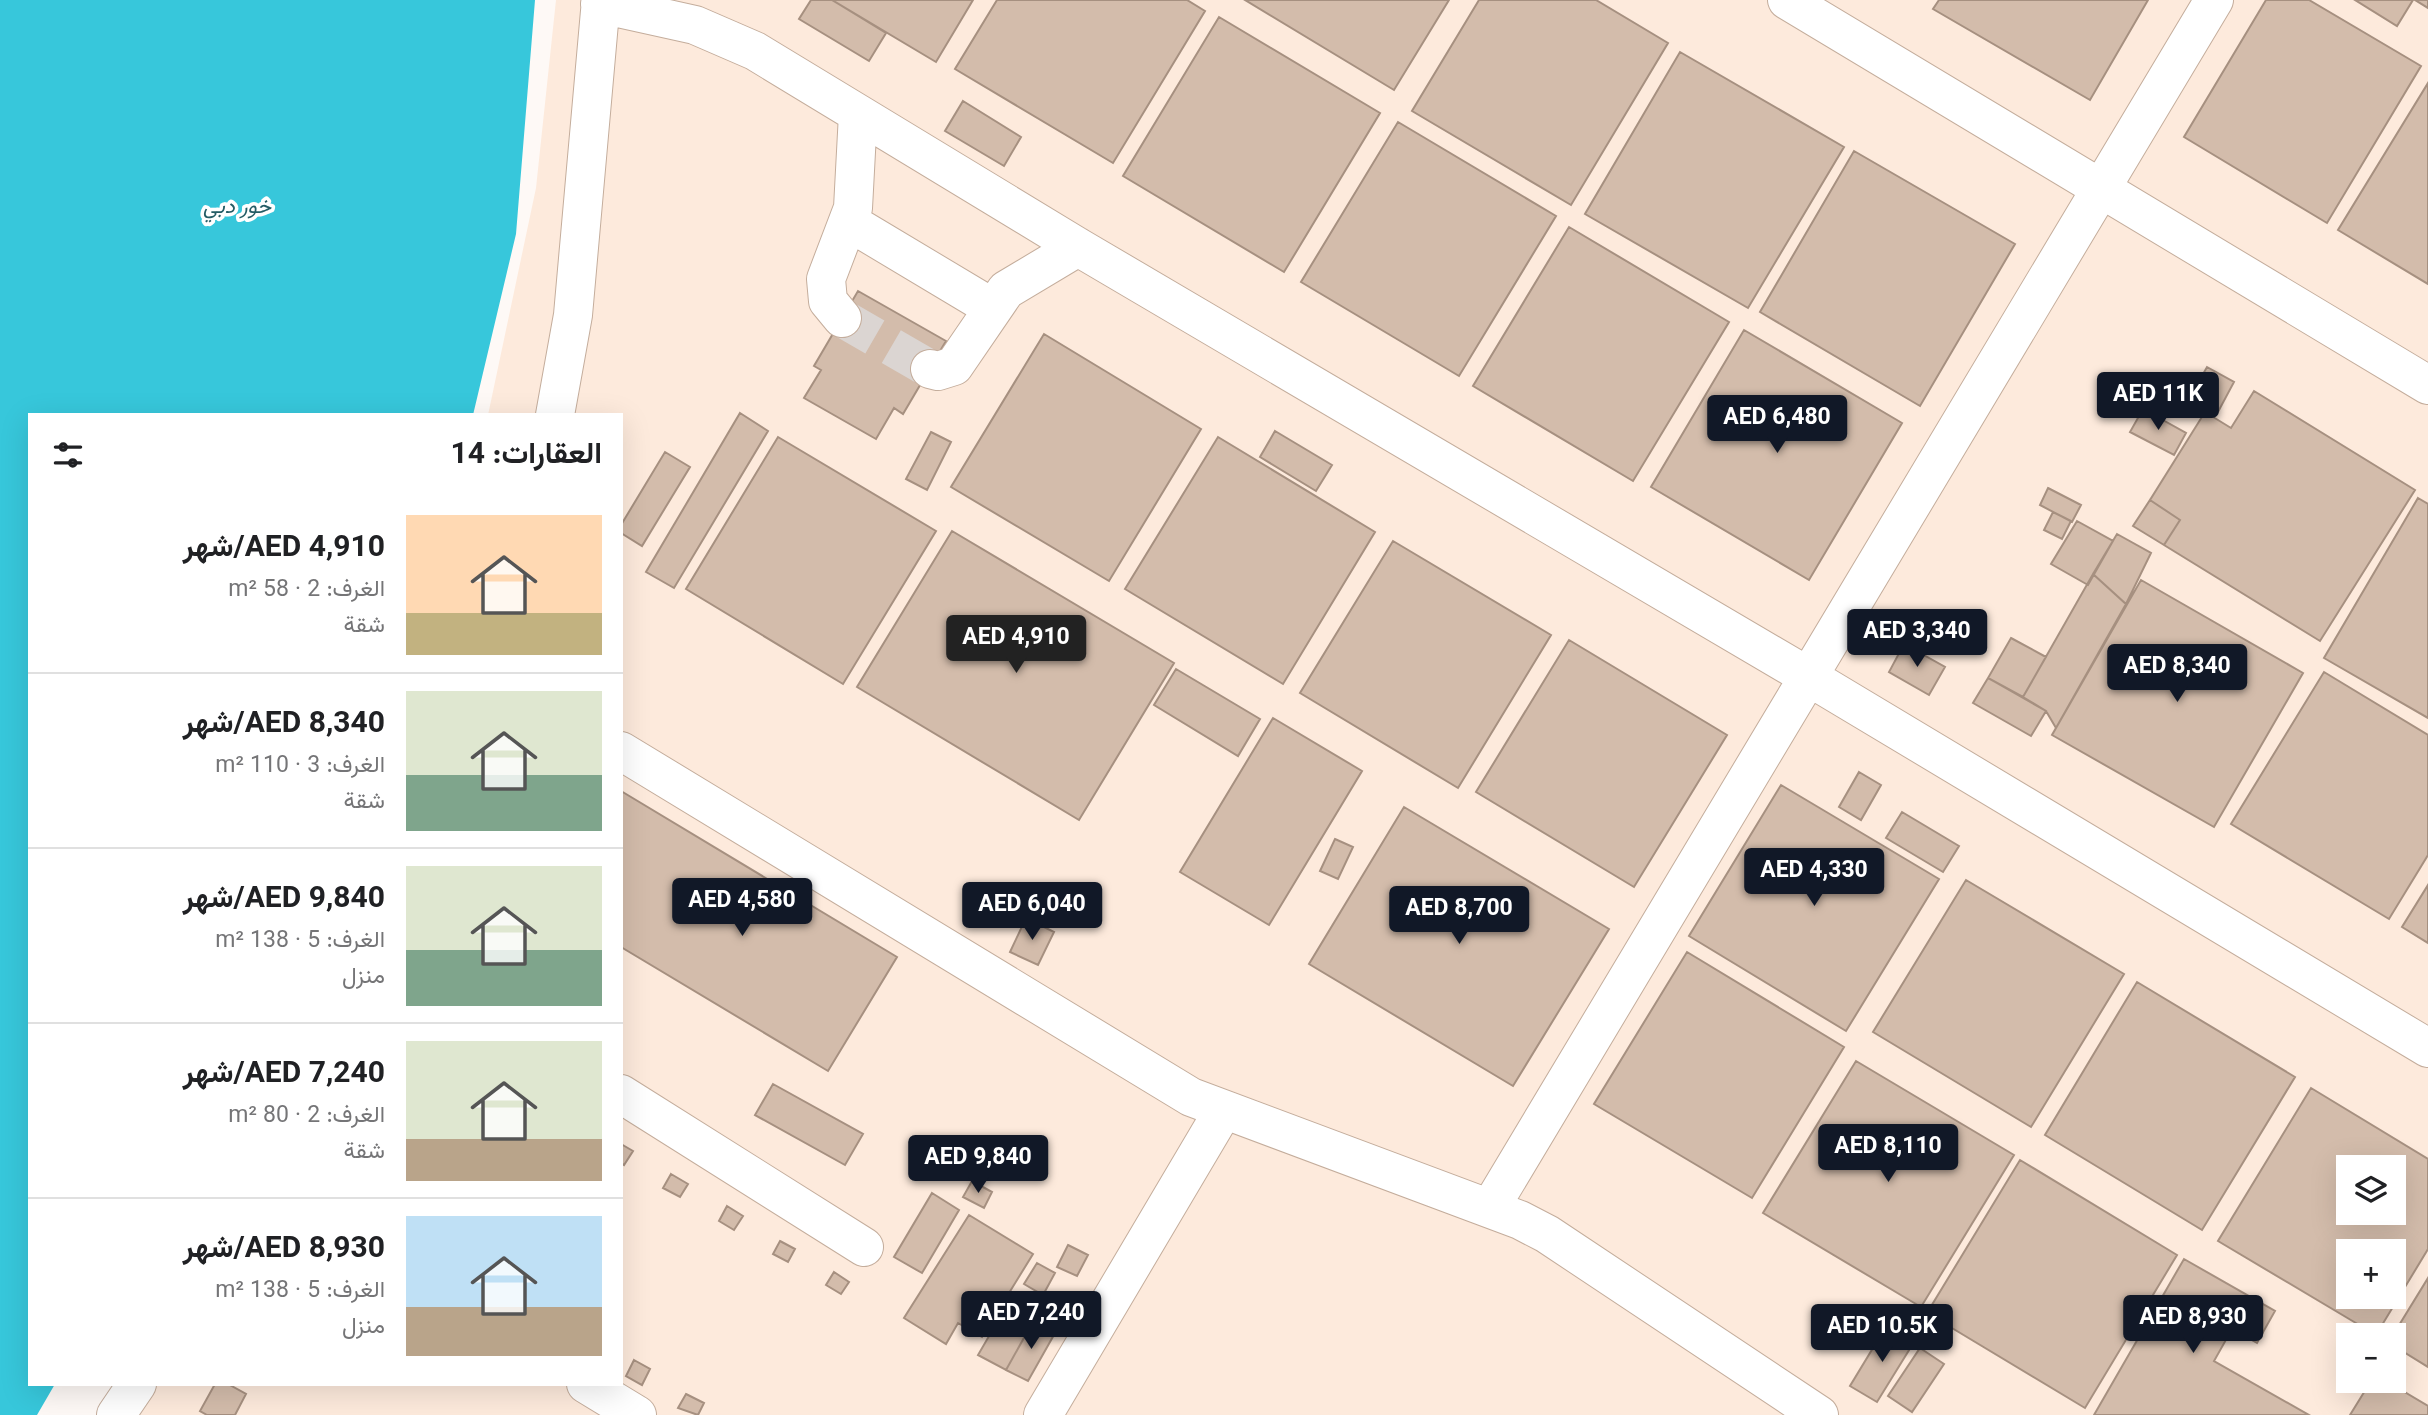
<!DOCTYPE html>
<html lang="ar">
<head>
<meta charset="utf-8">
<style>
	body { margin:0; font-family:Georgia,Vazirmatn,serif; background:#f2f2f2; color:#202124; direction:rtl; height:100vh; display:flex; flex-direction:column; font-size:26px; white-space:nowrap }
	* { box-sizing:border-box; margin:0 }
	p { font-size:23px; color:#757577 }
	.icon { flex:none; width:38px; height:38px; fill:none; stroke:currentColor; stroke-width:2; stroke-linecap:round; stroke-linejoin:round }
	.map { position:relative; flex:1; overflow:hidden; direction:ltr }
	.side { position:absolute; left:28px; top:413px; width:595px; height:973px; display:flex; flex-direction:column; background:#fff; border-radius:0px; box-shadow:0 7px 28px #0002; direction:rtl }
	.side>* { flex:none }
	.controls { position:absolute; left:2336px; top:1155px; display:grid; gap:14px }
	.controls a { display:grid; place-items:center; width:70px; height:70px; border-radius:0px; background:#fff; box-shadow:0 7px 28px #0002; font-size:35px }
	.price { position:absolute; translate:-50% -60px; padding:0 16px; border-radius:7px; background:#111827; color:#fff; font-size:23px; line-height:46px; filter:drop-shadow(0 2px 4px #0008) }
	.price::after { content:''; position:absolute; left:50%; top:42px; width:21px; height:16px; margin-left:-10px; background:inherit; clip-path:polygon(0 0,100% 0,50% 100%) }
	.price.on { background:#222; color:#fff }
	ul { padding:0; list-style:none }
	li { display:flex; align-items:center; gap:21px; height:175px; padding:0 21px }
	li+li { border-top:2px solid #e0e0e0 }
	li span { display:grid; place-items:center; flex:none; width:196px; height:140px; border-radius:0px; color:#555 }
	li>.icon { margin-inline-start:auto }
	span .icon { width:84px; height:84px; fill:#fffc; stroke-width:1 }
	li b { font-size:30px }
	h2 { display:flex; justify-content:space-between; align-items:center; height:84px; padding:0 21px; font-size:30px }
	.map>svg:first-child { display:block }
</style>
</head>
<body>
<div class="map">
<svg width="2428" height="1415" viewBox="0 0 2428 1415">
	<rect width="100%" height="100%" fill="#fef9f6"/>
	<path fill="#fdeadc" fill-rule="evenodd" d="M556,0H2428V1415H101L121,1384H621V415H488L536,188ZM2348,1167H2394V1213H2348ZM2348,1251H2394V1297H2348ZM2348,1335H2394V1381H2348Z"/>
	<path fill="#37c7db" d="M0,0H535L516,234L473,415H30V1384H55L37,1415H0Z"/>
	<path fill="#d3bcab" stroke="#a69080" stroke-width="2" fill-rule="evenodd" d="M811,0H832L886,33L869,61L799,19Z
		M832,0H973L936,62Z
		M997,0H1187L1205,11L1113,163L955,69Z
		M1245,0H1449L1394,90Z
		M1479,0H1596L1668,43L1571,205L1412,111Z
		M1939,0H2148L2090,100L1933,9Z
		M2266,0H2309L2421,66L2327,223L2184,137Z
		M2355,0H2413L2397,26Z
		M2415,0H2428V8Z
		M1219,17L1380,113L1284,272L1123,176Z
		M1680,52L1844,147L1748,308L1585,214Z
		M2428,83V284L2338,230Z
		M963,101L1021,137L1004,166L945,131Z
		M1398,122L1556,216L1459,376L1301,282Z
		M1854,151L2015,244L1920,406L1760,312Z
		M1569,227L1729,322L1633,481L1473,386Z
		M858,291L946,341L903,414L894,408L876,439L804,398L821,370L814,366Z
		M1744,330L1902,423L1809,580L1651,487Z
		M1044,334L1201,429L1109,581L951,487Z
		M2207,367L2234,382L2218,412L2190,397Z
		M2254,391L2415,490L2320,641L2164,545L2180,520L2150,500L2205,412L2231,428Z
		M2143,409L2186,433L2174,455L2130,432Z
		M740,413L768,431L674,588L646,572Z
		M1275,431L1332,465L1316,491L1260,457Z
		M931,432L951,442L927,490L906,479Z
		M778,437L936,531L843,684L686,589Z
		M1218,437L1375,532L1283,684L1125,589Z
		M665,452L690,467L642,546L621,533V525Z
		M2048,488L2081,505L2072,522L2040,505Z
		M2418,498L2428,504V718L2324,658Z
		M2150,500L2180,520L2164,545L2133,526Z
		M2053,512L2071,521L2062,539L2044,530Z
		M2077,521L2113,541L2088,585L2051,564Z
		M952,531L1174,663L1079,820L857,687Z
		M2117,534L2151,553L2126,604L2093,574Z
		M1393,541L1551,635L1458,788L1300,693Z
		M2093,574L2126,604L2056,728L2046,711L2023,697Z
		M2141,580L2303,673L2214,827L2052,735Z
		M2011,638L2046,657L2023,697L1988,678Z
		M1569,640L1727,735L1634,887L1476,792Z
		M1904,644L1945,667L1929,695L1889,672Z
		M1176,669L1260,719L1238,756L1154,705Z
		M2324,672L2428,735V855L2389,919L2231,824Z
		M1988,678L2046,711L2031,736L1973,703Z
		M1273,718L1362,771L1269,925L1180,872Z
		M1859,772L1881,785L1861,820L1839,807Z
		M1781,785L1939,879L1846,1031L1689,936Z
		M621,791L897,957L828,1071L621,947Z
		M1404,807L1609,929L1513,1086L1309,964Z
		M1902,812L1959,846L1943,872L1886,838Z
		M1335,839L1353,847L1338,879L1320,871Z
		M1966,880L2124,974L2031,1127L1873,1032Z
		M2428,885V943L2402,927Z
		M1026,918L1054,932L1038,965L1010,952Z
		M1687,952L1844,1047L1752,1198L1594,1104Z
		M2137,982L2295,1077L2202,1230L2045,1135Z
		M1856,1061L2014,1155L1921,1307L1763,1213Z
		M773,1084L863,1134L845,1165L755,1115Z
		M2311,1088L2428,1159V1249L2376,1335L2218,1241ZM2348,1167H2394V1213H2348ZM2348,1251H2394V1297H2348Z
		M621,1144L633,1151L624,1165L621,1163Z
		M2020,1160L2177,1255L2085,1408L1927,1313Z
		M671,1174L688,1184L680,1197L663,1188Z
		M972,1181L992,1192L984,1208L963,1197Z
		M932,1193L959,1210L922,1273L894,1257Z
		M727,1206L743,1216L734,1230L719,1221Z
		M969,1215L1033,1254L982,1337L958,1323L946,1344L904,1318Z
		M780,1241L795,1249L788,1262L773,1254Z
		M1068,1245L1088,1255L1077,1276L1057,1267Z
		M2184,1259L2275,1311L2257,1343L2232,1329L2214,1361L2309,1415H2094Z
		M1037,1263L1055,1273L1043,1295L1024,1284Z
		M834,1272L849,1282L841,1294L826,1285Z
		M2428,1278V1367L2394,1346L2393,1335Z
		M1003,1312L1030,1327L1006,1370L978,1355Z
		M1034,1320L1055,1333L1028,1381L1006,1370Z
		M1887,1325L1914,1342L1877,1402L1850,1386Z
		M1920,1348L1944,1364L1912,1412L1888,1396Z
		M634,1360L650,1369L642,1385L626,1376Z
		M2371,1381H2386L2428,1406V1415H2350Z
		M215,1384H228L246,1394L235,1415H207L200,1411Z
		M686,1394L704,1403L698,1415L678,1408Z"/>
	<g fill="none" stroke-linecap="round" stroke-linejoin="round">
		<path stroke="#dbd5d2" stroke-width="38" stroke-dasharray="38 19" stroke-linecap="butt" d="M842,318L930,369"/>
		<defs>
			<path id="minor" d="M1787,0L2428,385
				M600,4L695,25L755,51L1078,247L1809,677L2428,1048
				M849,222L991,307
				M842,318L828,301L826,279L853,208L858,114
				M930,369L938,371L954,366L1006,290L1078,247
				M555,415L573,315L601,0
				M621,751L1191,1097L1520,1220L1547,1234L1819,1415
				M621,1094L864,1247
				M1490,1208L2214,0
				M586,1384L637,1415
				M116,1415L137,1384
				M1043,1415L1223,1111"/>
		</defs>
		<use href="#minor" stroke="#c4ad9c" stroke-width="40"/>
		<use href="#minor" stroke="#fff" stroke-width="38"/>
	</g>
	<g text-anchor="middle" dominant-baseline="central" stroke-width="7" stroke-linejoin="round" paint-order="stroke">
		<g font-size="21" font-style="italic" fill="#245c65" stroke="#fff">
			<text x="237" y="207">خور دبي</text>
		</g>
	</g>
</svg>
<div class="controls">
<a><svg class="icon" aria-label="layers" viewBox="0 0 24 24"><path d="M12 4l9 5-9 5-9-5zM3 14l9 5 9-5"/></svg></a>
<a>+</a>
<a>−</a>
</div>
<b class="price" style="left:2158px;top:432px">AED 11K</b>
<b class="price" style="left:1777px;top:455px">AED 6,480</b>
<b class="price" style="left:1917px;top:669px">AED 3,340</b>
<b class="price on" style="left:1016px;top:675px">AED 4,910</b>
<b class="price" style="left:2177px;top:704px">AED 8,340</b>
<b class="price" style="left:1814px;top:908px">AED 4,330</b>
<b class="price" style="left:742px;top:938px">AED 4,580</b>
<b class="price" style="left:1032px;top:942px">AED 6,040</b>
<b class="price" style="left:1459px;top:946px">AED 8,700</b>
<b class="price" style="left:1888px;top:1184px">AED 8,110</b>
<b class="price" style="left:978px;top:1195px">AED 9,840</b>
<b class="price" style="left:1031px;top:1351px">AED 7,240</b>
<b class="price" style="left:2193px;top:1355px">AED 8,930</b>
<b class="price" style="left:1882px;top:1364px">AED 10.5K</b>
<section class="side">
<h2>العقارات: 14<svg class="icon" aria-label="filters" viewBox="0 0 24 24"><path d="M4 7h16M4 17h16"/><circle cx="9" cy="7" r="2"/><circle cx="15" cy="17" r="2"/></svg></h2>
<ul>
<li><span style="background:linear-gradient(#ffd9b3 70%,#c2b280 0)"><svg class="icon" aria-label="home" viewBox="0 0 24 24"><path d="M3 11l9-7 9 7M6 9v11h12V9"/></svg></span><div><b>AED 4,910/شهر</b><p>الغرف: 2 · 58 m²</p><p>شقة</p></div></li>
<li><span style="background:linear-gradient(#dfe7d0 60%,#7fa58c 0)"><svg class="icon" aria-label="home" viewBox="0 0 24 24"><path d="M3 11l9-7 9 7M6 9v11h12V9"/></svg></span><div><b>AED 8,340/شهر</b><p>الغرف: 3 · 110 m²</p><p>شقة</p></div></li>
<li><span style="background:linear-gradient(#dfe7d0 60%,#7fa58c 0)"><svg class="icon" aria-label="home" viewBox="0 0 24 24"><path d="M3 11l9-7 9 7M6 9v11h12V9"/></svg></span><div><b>AED 9,840/شهر</b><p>الغرف: 5 · 138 m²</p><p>منزل</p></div></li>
<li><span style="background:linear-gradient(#dfe7d0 70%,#b9a48a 0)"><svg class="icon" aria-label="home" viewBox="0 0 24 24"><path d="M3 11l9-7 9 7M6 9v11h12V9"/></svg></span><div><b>AED 7,240/شهر</b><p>الغرف: 2 · 80 m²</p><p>شقة</p></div></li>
<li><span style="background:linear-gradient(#bfe0f5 65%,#b9a48a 0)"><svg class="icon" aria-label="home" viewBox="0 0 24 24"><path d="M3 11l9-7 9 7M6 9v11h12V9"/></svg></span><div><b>AED 8,930/شهر</b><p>الغرف: 5 · 138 m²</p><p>منزل</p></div></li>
</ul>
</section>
</div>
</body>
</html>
